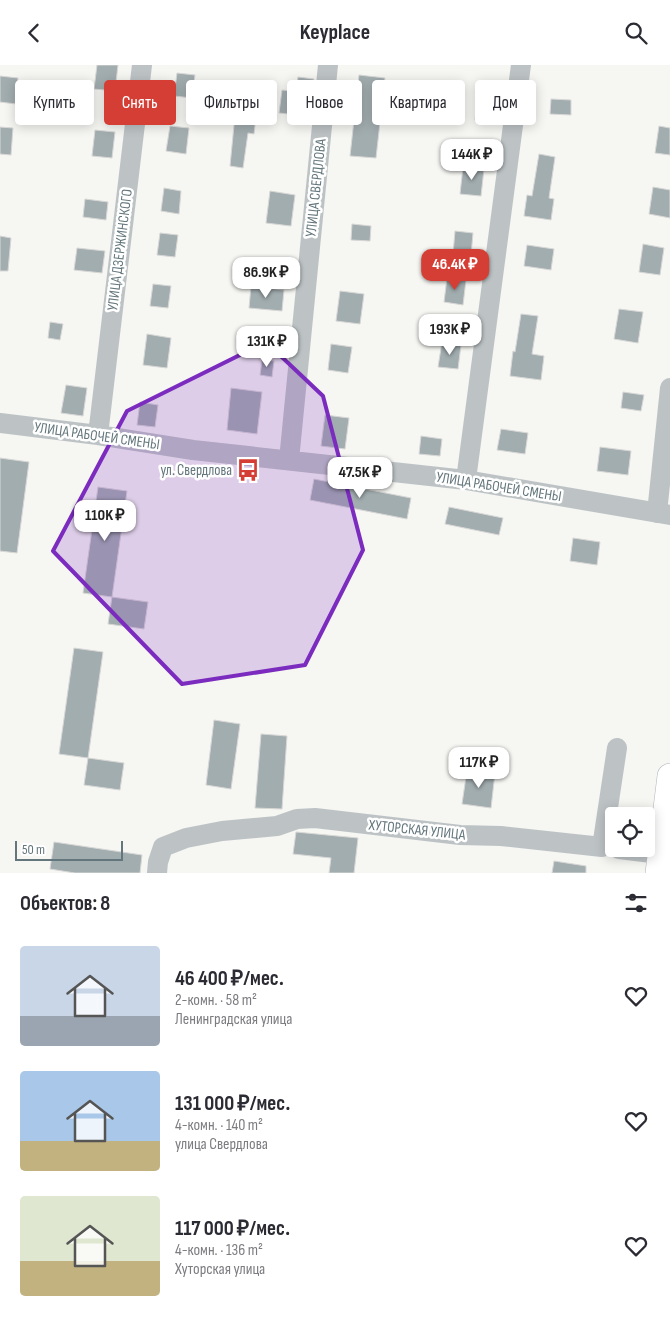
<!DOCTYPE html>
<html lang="ru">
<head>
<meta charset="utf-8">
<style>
	body { margin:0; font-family:"Sofia Sans Condensed",sans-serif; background:#f2f2f3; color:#2b2b33; height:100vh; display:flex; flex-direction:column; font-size:19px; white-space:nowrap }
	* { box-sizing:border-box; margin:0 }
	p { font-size:16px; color:#7c7c81 }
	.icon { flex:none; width:28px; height:28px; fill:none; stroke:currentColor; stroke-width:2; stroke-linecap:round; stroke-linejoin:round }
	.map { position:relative; height:808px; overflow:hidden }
	.panel { display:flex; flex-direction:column; background:#fff; flex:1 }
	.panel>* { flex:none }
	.top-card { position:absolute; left:15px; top:15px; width:640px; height:45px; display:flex; gap:10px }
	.buttons { position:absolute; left:605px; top:742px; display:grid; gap:10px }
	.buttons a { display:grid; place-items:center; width:50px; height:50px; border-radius:5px; background:#fff; box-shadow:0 2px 12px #0003; font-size:25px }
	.scale { position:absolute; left:15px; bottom:12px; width:108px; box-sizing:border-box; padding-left:5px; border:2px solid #63767c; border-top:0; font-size:14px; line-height:18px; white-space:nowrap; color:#63767c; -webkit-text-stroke:4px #fff; paint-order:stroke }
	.price { position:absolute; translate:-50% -42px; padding:0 11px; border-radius:10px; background:#fff; color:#222; font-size:16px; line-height:32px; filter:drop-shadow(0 1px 2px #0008) }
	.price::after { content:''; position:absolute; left:50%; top:30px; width:15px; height:11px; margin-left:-8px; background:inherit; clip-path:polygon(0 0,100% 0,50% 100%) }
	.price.selected { background:#d53e34; color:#fff }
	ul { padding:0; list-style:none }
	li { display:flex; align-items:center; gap:15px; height:125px; padding:0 20px }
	li span { display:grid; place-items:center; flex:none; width:140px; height:100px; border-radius:5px; color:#555 }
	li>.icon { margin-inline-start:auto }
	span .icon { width:60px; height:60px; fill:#fffc; stroke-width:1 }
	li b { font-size:21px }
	h2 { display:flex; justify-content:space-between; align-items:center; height:60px; padding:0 20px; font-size:21px }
	.tag { padding:0 18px; border-radius:5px; background:#fff; box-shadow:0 2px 12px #0003; font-size:18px; line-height:45px }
	.tag.selected { background:#d53e34; color:#fff }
	header { display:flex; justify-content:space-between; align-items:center; height:65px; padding:0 20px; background:#fff; font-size:22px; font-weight:700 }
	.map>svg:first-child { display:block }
</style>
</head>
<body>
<header><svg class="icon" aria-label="back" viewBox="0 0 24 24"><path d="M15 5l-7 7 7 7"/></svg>Keyplace<svg class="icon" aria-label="search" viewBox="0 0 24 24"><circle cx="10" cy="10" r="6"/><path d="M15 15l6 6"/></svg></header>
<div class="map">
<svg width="670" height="808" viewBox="0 0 670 808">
	<rect width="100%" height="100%" fill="#f6f6f3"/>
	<path fill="#a2adb0" stroke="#d8d7d6" d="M97,0H118L115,26L94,24Z
		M177,8L195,10L192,33L174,31Z
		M359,10L385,13L376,93L350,91Z
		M0,11L18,13L16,39L0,37Z
		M298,12L314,14L312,27L296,25Z
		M282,25L300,27L298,50L279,48Z
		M478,28L499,30L496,58L475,55Z
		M551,34L571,35V50L550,49Z
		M235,50L256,52L254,69L248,68L243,103L230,101Z
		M170,61L189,63L186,89L166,86Z
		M659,61L670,63V90L655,88Z
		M0,62L13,63L11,90L0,89Z
		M95,65L115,67L112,93L92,91Z
		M539,89L555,92L549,133L554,134L551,155L524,151L527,130L532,131Z
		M463,102L484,104L481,131L460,129Z
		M653,122L670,125V153L649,149Z
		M164,123L181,126L179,149L161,146Z
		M270,126L295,130L291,161L266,158Z
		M85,134L108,137L106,155L83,152Z
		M352,159L371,161L370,176L351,175Z
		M455,166L473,168L471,191L453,189Z
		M160,168L178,170L175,192L157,190Z
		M0,171L11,173L8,206H0Z
		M643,179L664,183L660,210L639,207Z
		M527,180L554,184L551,205L524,201Z
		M77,183L105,186L102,208L74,205Z
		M447,213L466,215L463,240L444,237Z
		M153,219L171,221L168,243L150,241Z
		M251,221L284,225L282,246L249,243Z
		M340,226L364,229L360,259L336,256Z
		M619,244L643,247L638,278L614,274Z
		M521,249L538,251L532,289L544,291L541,315L510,311L513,286L515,287Z
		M50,257L63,259L60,275L48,273Z
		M147,269L171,273L167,303L143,300Z
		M442,277L461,280L458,304L438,302Z
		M331,279L352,282L348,308L328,305Z
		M262,295L274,296L272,312L260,310Z
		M66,320L87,323L83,351L61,348Z
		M231,323L262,327L257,369L227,365Z
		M623,327L644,330L641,346L621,343Z
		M140,337L158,340L155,362L137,360Z
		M325,350L349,353L345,384L321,381Z
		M501,364L528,368L525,389L497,385Z
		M421,371L442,374L440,391L419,389Z
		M600,382L631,386L628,410L597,406Z
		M0,393L29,397L17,488L0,486Z
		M314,414L411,433L407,454L310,435Z
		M98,422L127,426L112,532L83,528Z
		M449,442L503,453L499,470L445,459Z
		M573,473L600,477L597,500L570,496Z
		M112,532L148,537L144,564L108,559Z
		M74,583L103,587L88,693L59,689Z
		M214,655L240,659L231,724L206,720Z
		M261,669L287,671L282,744L255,743Z
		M88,693L124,698L120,725L84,720Z
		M467,705L495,708L491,743L462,739Z
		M296,767L358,773L354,808H329L331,793L293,789Z
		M54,777L142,790L140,808H75L50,804Z
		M554,796L586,801V808H552Z"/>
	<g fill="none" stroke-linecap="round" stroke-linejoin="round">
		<defs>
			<path id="major" d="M658,808L670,711"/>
		</defs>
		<use href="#major" stroke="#afb5b8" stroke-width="26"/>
		<path stroke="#bdc3c5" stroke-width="20" d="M0,358L98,370L193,385L466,415L670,450
			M98,370L142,0
			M289,395L328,0
			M466,415L521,0
			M657,448L670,323
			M619,784L660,789L668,801
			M157,808L158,797L163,782L186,773L222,766L277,761L297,754L315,753L460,770L501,771L602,782L617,683"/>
		<use href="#major" stroke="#fff" stroke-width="25"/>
	</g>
	<path fill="#7b2cbf" fill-opacity="0.2" stroke="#7b2cbf" stroke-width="4" stroke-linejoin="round" d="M266,277L323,331L363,485L305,600L182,619L53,486L127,346Z"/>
	<defs>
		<symbol id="bus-bare" viewBox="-9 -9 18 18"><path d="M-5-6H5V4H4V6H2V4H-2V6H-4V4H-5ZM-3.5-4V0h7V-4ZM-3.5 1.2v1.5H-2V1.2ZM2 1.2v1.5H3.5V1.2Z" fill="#d53e34" stroke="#fff" stroke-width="2.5" paint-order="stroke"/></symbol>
	</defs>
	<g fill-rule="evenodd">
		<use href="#bus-bare" x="232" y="389" width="32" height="32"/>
	</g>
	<g text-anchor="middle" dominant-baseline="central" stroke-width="5" stroke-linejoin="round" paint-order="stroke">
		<g font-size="15" fill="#63767c" stroke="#fff">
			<text transform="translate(316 123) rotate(-84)">УЛИЦА СВЕРДЛОВА</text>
			<text transform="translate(120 185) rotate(-83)">УЛИЦА ДЗЕРЖИНСКОГО</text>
			<text transform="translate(97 371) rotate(8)">УЛИЦА РАБОЧЕЙ СМЕНЫ</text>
			<text transform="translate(499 422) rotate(9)">УЛИЦА РАБОЧЕЙ СМЕНЫ</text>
			<text transform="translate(417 765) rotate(6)">ХУТОРСКАЯ УЛИЦА</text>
		</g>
		<g font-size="15" fill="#63767c" stroke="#fff" text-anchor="end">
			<text x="232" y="405">ул. Свердлова</text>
		</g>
	</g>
</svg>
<div class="buttons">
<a><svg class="icon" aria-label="locate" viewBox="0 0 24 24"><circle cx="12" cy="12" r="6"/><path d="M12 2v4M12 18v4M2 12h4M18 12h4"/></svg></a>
</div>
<div class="scale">50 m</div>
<b class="price" style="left:472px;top:116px">144K ₽</b>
<b class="price selected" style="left:455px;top:226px">46.4K ₽</b>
<b class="price" style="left:266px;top:234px">86.9K ₽</b>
<b class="price" style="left:450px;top:291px">193K ₽</b>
<b class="price" style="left:267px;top:303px">131K ₽</b>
<b class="price" style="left:360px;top:434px">47.5K ₽</b>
<b class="price" style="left:105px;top:477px">110K ₽</b>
<b class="price" style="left:479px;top:724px">117K ₽</b>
<div class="top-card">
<a class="tag">Купить</a>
<a class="tag selected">Снять</a>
<a class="tag">Фильтры</a>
<a class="tag">Новое</a>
<a class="tag">Квартира</a>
<a class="tag">Дом</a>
</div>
</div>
<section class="panel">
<h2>Объектов: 8<svg class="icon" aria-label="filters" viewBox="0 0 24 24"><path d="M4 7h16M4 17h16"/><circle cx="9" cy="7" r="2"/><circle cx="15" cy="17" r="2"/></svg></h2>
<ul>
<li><span style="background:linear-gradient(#c9d6e8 70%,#9aa5b1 0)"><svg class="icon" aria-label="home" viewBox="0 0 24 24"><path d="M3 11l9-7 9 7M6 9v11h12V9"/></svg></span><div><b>46 400 ₽/мес.</b><p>2-комн. · 58 m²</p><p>Ленинградская улица</p></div><svg class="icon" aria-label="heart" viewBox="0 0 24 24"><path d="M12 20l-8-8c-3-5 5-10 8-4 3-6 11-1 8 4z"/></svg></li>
<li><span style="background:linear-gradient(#a9c7e8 70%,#c2b280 0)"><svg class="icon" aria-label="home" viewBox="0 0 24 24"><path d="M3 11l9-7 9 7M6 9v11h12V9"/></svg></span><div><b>131 000 ₽/мес.</b><p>4-комн. · 140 m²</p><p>улица Свердлова</p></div><svg class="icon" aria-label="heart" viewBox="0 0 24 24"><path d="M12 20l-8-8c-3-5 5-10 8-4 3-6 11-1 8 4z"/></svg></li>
<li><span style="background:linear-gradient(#dfe7d0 65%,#c2b280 0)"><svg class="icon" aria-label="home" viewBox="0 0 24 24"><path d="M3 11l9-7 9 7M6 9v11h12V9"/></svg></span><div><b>117 000 ₽/мес.</b><p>4-комн. · 136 m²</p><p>Хуторская улица</p></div><svg class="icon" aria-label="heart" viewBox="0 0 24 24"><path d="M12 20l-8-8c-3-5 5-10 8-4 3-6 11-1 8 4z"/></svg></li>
</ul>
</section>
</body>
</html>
